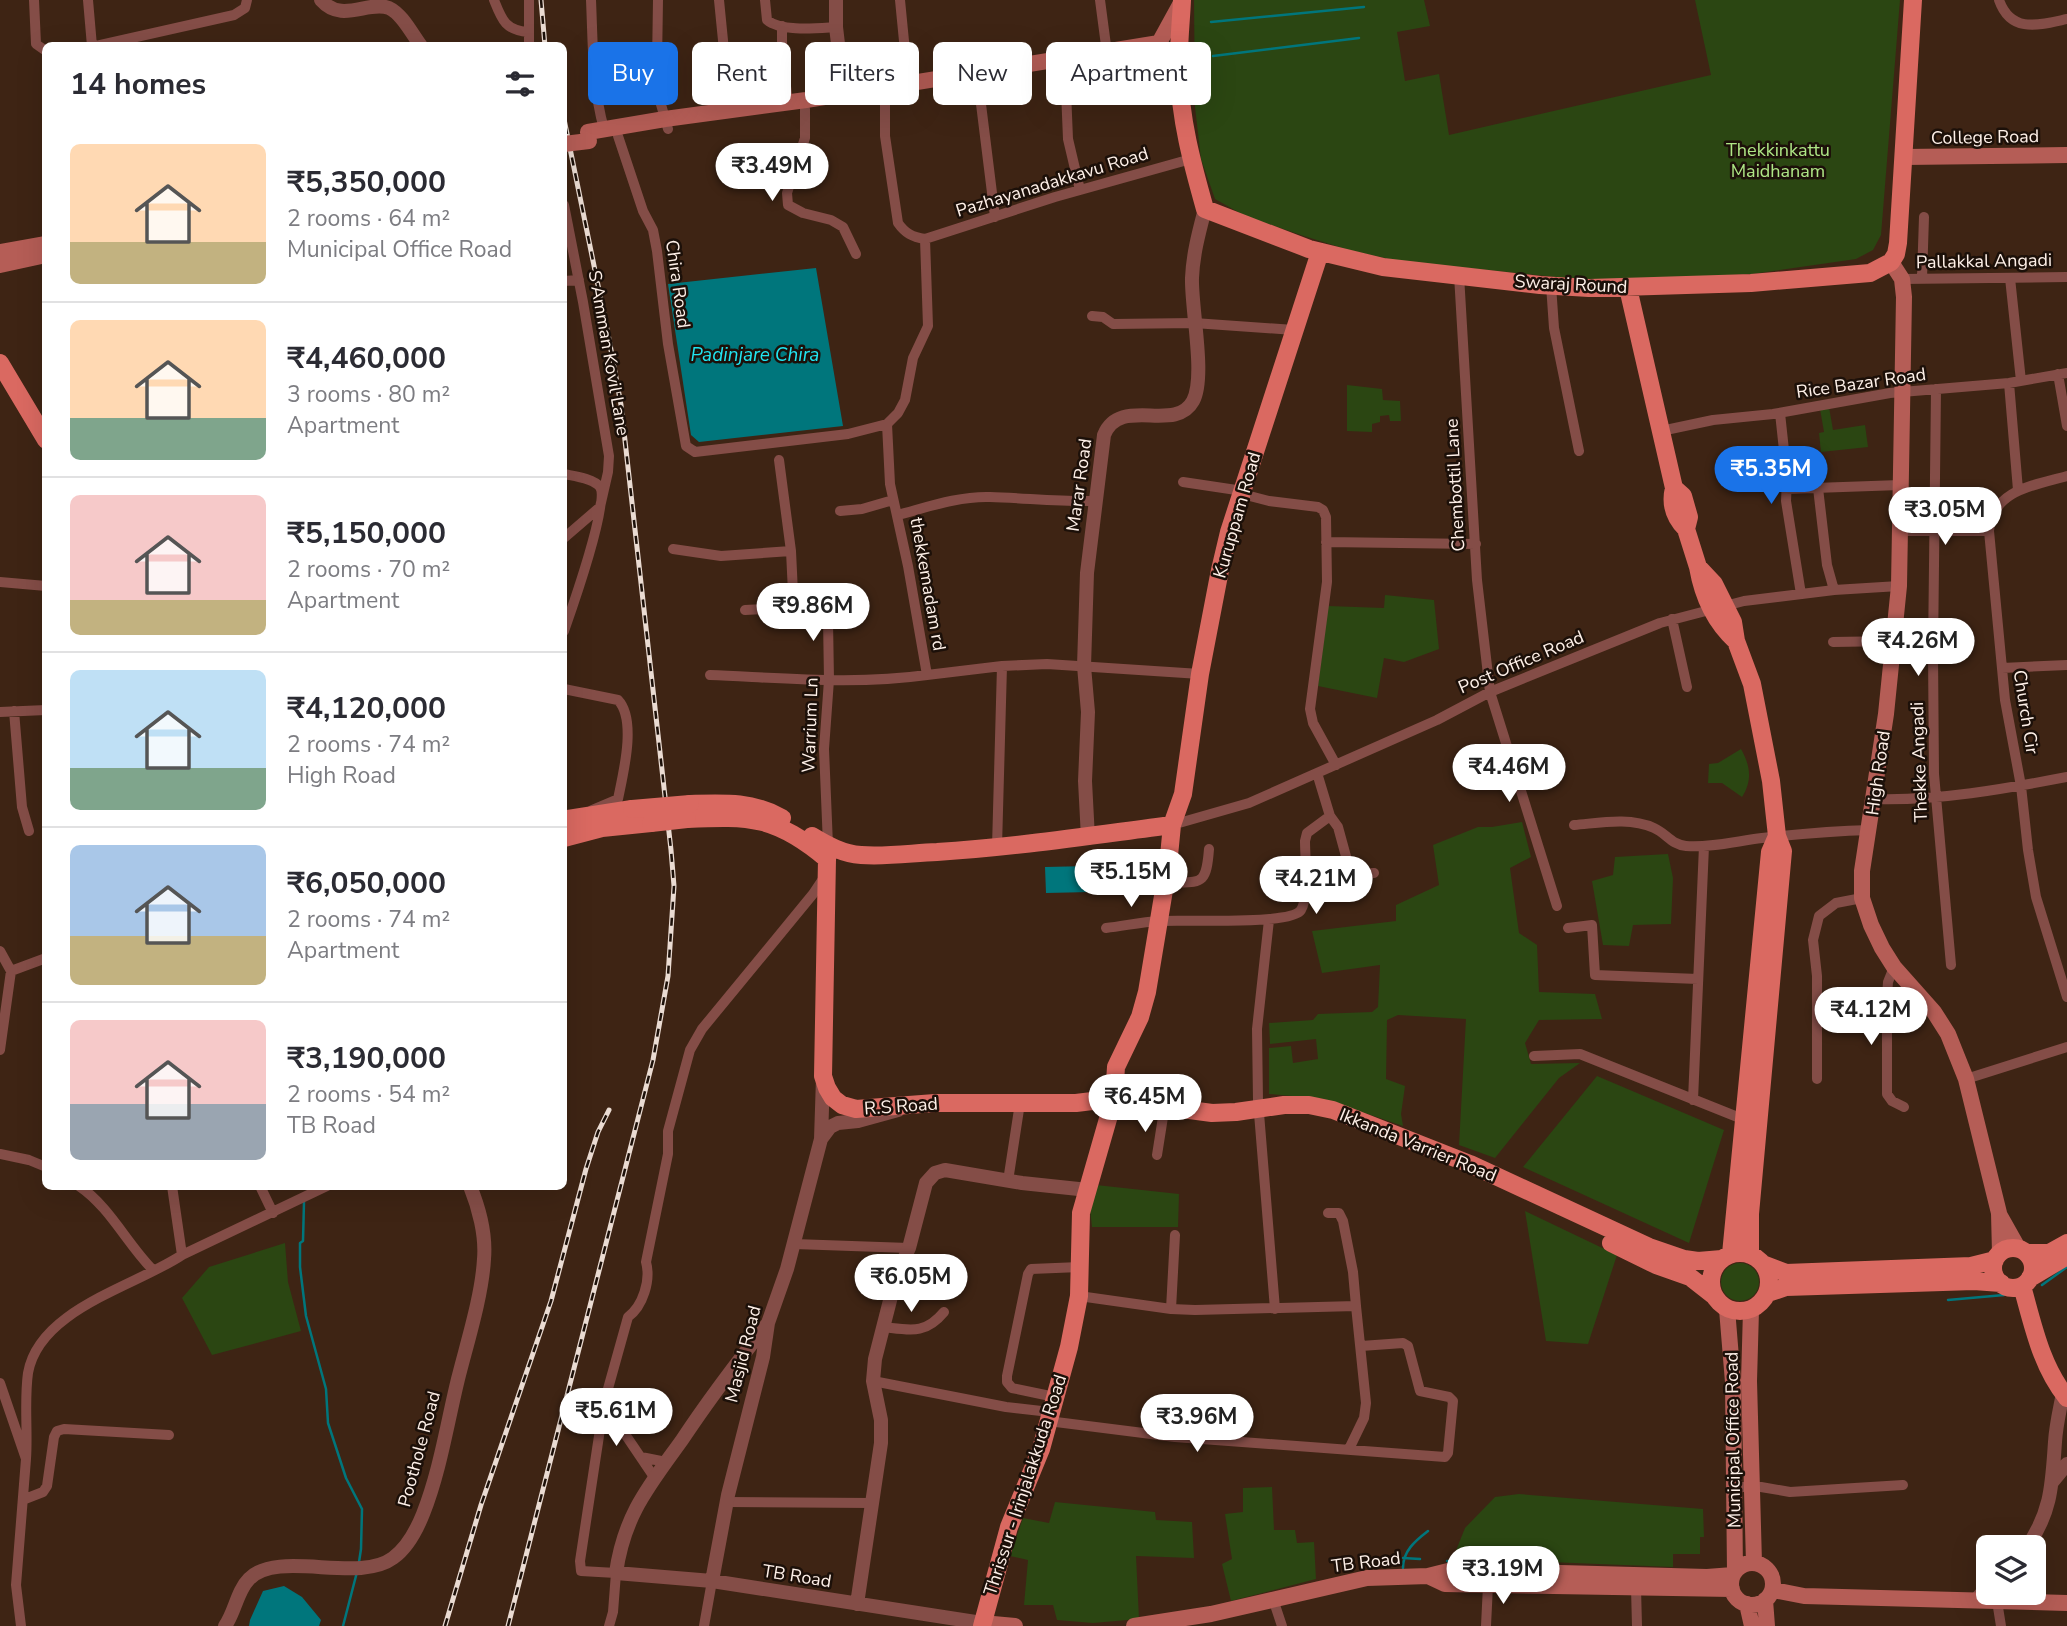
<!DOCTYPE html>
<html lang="en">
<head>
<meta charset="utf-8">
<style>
	body { margin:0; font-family:"Nunito Sans",sans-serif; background:#f7f7f7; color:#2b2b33; height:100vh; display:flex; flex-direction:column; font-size:26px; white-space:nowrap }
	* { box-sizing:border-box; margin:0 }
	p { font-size:23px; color:#7c7c81 }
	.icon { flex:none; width:38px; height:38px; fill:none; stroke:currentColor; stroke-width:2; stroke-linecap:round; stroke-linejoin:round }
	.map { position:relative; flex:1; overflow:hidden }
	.sheet { position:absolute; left:42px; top:42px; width:525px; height:1148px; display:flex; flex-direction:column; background:#fff; border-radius:10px; box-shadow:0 7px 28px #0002 }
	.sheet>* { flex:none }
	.banner { position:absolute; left:588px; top:42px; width:665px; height:63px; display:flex; gap:14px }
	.tools { position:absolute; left:1976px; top:1535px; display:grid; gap:14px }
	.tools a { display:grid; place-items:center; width:70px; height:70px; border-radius:10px; background:#fff; box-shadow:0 7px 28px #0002; font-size:35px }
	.price { position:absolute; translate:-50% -60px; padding:0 16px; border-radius:24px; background:#fff; color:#222; font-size:23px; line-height:46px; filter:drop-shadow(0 2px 4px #0008) }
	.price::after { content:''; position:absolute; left:50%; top:42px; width:21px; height:16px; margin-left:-10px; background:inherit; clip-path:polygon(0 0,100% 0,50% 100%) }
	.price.active { background:#1a73e8; color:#fff }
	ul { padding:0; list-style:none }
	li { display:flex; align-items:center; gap:21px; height:175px; padding:0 28px }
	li+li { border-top:2px solid #e1e1e2 }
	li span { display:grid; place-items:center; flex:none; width:196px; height:140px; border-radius:10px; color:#555 }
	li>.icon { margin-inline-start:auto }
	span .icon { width:84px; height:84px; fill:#fffc; stroke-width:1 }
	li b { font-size:30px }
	h2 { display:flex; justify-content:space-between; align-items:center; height:84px; padding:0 28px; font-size:30px }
	.pill { padding:0 24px; border-radius:10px; background:#fff; box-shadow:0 7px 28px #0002; font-size:24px; line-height:63px }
	.pill.active { background:#1a73e8; color:#fff }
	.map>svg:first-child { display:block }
</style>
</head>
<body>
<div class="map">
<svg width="2067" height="1626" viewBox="0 0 2067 1626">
	<rect width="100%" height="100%" fill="#3e2414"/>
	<path fill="#2b4612" d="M1194,0H1424L1430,26L1397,32L1405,81L1439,74L1449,135L1711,75L1695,0H1900L1881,235L1873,250L1856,259L1752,274L1596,281L1399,261L1352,251L1304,236L1245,216L1215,199L1201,159L1195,107Z
		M1347,385L1382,389L1383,400L1400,401L1401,421H1390L1389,415L1380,416V422L1372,424V432L1347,431Z
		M1829,407L1833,430L1865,425L1868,447L1821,452L1819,433L1824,432L1820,409Z
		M1385,595L1434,600L1439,649L1404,662L1384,658L1377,698L1318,686L1328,606L1384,608Z
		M1741,749C1750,765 1753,780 1742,797L1722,783H1708L1709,764L1718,763Z
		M1522,822L1531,857L1510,868L1519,933L1537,945L1539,992L1595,994L1602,1019L1539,1020L1525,1043L1531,1064L1580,1063L1559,1078L1495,1158L1459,1145L1466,1019L1398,1015L1387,1020L1386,1079L1405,1086L1401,1114L1403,1126L1324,1099L1269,1094V1048L1291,1046L1293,1063L1318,1059L1316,1039L1270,1044L1269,1023L1313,1020L1318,1014L1372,1012L1378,1007L1380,965L1322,973L1312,931L1396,921V905L1439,885L1433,845L1478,827H1492Z
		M1668,854L1673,878L1671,924L1633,925L1629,946L1603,945L1592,881L1613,875L1615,857Z
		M1597,1076L1724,1130L1689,1243L1523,1167Z
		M1096,1185L1179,1194L1178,1227H1092L1090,1209Z
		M1525,1211L1617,1255L1588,1344L1546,1341Z
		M285,1243L288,1282L301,1331L212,1355L182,1298L209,1267Z
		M1721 1282a19 19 0 1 1 38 0a19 19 0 1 1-38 0Z
		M1272,1487L1274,1530H1295L1297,1543L1314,1542L1316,1579L1231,1601L1222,1564L1232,1559L1225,1514L1243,1512V1488Z
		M1519,1494L1703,1509L1704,1537H1700V1554H1673V1567L1453,1558L1465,1528L1495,1497Z
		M1055,1502L1155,1512L1156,1520L1192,1522L1194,1558L1136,1556L1139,1619L1093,1623L1057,1620L1053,1605H1024L1028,1560L1010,1556L1023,1518L1049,1523Z"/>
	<path fill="#00767c" d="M816,268L843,426L699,442L691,435L668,284Z
		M1090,866L1091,892L1046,893L1045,867Z
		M284,1586L302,1597L321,1620L319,1626H249L250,1620L263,1591Z"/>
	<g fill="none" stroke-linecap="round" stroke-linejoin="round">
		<path stroke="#00767c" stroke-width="2.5" d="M1211,22L1364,7
			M1213,56L1359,38
			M304,1202L303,1241L300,1243V1267L306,1316L326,1389L328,1423L346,1478L362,1509L361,1549L359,1562
			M2042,1285L2067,1267
			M1948,1300L2004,1295
			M1403,1558L1420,1559
			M1447,1561L1473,1563
			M1403,1568C1403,1551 1415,1541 1428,1531
			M343,1626L357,1572"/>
		<path stroke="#844d47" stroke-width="10" d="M34,0L36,44L46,51
			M88,0L92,46
			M494,0C502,20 505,30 528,32
			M591,0C593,44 592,86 604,129
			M658,0L657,64L660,101L668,129
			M719,0L730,111
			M765,0L767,20C781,32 818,28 836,27
			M900,0L908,82
			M1100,0L1107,53
			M1999,0C2011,34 2039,25 2067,19
			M782,26V55L788,102
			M96,46L234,15L245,8L247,0
			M529,46V0
			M1065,67L1068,139L1080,190
			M978,80L995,217
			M885,87V136L898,223C905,233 912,237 925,239L1055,197L1191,159
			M805,109V138L787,193L788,205L803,213L831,220L843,227L856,254
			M618,136L643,211L653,230L657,251L668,344L686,446L695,452L848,434L887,424L898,413L905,400L913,358L928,326L925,239
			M564,205L583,302L609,456L608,472L600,507L564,538
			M1459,275L1477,580L1490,692L1557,906
			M1922,278L1924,217
			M2010,278L2021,381
			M1902,279L2067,277
			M564,281L579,280
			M1551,285L1554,328L1579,451
			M1092,316L1103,317L1113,324L1194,323L1294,330
			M2058,374L2067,426
			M2009,383L2018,490
			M1936,389L1933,653L1934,774L1951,965
			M1780,413L1787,478L1786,501L1801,594
			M887,424L890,484L908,566L927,675L1002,666L1047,664L1200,674
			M1661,431L1713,420L1773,414L1890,393L2009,383L2067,373
			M779,460L791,551L793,593C806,604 825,599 828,620L829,680L824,749L828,845
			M564,474C573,476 593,478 600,487C610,501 571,611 564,631
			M2067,476C2035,485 1992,490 1989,531L2005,700L2021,786L2028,850L2036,897L2067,997
			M1183,482L1243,491
			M1818,488L1827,565L1834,590
			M1786,489L1900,485
			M1242,494L1269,501L1318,507L1323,510L1326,517L1327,582L1310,709L1313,723L1336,765
			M840,511L862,509L893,500
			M898,515C928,507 959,496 990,497C1026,498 1060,502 1095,501
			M1901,531H1989
			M1326,542L1476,544
			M673,549L721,556L791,551
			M0,582L46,586
			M745,610L786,608L810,602
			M1672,619L1687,687
			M1833,642L1894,641
			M1893,651L1933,653
			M2002,668L2067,665
			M710,675C783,678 855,685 927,675
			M564,689L618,700C637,720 623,774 618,799L592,810
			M14,711L22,807L29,831
			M0,712L46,710
			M1874,799C1938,801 2004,789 2067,777
			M1330,816L1338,827L1350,871L1354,874L1374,873
			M1172,825L1249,803L1437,720L1490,692L1660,623L1744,601L1834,590L1899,586
			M1574,825C1600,823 1629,817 1654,828C1666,833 1672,845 1686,846C1711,848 1737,841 1762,838C1798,834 1833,831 1870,830
			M997,847L1002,666
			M1165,883C1201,881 1206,888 1209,849
			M1269,920L1257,1029L1258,1101L1275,1309
			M1106,928C1124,926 1141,922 1159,921C1182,919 1291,926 1301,910C1309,898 1305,856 1305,841L1307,833L1330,816L1317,773
			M1568,928L1592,925L1595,975L1698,979
			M0,951L11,971L46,958
			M1894,967L1888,982L1887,996V1094L1892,1101L1904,1107
			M0,1050L11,971
			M1534,1056L1580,1054L1745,1120
			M1817,1079V976L1813,940L1819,916L1836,903L1862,898
			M1966,1079L2067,1047
			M1693,1100L1704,846
			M0,1154L29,1160L46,1167
			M1157,1155L1163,1117
			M1008,1181L1020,1103
			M79,1186C110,1207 127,1244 153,1270
			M172,1186L182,1255
			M260,1186L273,1213
			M1328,1213H1339L1343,1221L1353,1272L1356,1306
			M794,1244L909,1248
			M1079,1296L1171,1309L1195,1310L1356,1306L1366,1403L1364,1418L1349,1449
			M1171,1309L1175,1235
			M883,1327C910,1330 925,1335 944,1312
			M873,1381L1006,1407L1050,1412
			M0,1383L26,1459L16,1585L21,1626
			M1055,1397L1012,1388L1007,1382V1376L1028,1274L1031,1269L1080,1267
			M604,1403L654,1477
			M1048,1421L1175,1437L1445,1457L1448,1453L1453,1401L1449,1397L1420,1391L1408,1346L1403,1343L1361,1346
			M641,1457L666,1462
			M26,1459C28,1431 24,1401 28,1373C39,1309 136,1286 182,1255L327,1186
			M1734,1487H1761L1790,1492L1903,1485
			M25,1499L43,1492L47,1486L54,1437L57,1431L64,1429L169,1435
			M726,1502L872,1503
			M1636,1588L1637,1626
			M1273,1599L1282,1626
			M1997,1601L2001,1626
			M609,1626L613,1612L616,1573L581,1571L580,1561L604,1403L628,1317C643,1306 651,1280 646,1262L668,1154V1131L690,1050L702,1029L813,894L825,876
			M704,1626L712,1581
			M1486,1626L1488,1585"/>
		<path stroke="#844d47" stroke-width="14" d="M321,0C342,24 368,0 389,8C402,14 412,34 421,46
			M836,0V27L844,94
			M1088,838L1085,781L1088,712L1084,666L1087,573L1104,435C1120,395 1175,434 1193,401C1206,377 1191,308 1192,278C1193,254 1199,232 1205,209
			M821,1139L830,1127L838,1123L858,1121L898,1110
			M768,1323C738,1361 709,1399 682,1440C649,1486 624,1515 616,1573L712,1581L982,1623
			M2053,1481L2067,1464
			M2027,1547C2052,1511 2052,1483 2055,1442C2056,1425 2060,1409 2063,1393
			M712,1581L728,1495L763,1357L768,1323L787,1269L821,1139L823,1078
			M1976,1600L1988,1586
			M857,1604L881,1443V1420L873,1381L875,1359L896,1277L909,1248L926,1183L935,1173L945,1170L1022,1183L1088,1190
			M225,1626C235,1612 237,1591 249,1579C278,1549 358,1584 393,1558C407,1548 417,1529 423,1514C440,1471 447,1424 458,1379C467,1343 482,1296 484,1259C486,1236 479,1208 470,1186"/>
		<path stroke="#b55d56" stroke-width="16" d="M1137,57L1155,54L1179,60
			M588,132L665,119L806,100L1159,43L1181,3
			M1904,157L2067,155
			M0,252L46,244
			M1891,262L1902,279L1904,297L1899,586L1886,714L1862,871V898L1871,925L1882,948L1894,967L1934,1012L1948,1034L1966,1079L1999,1213L2000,1253
			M0,265L46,255
			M2000,1216L2018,1248
			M1727,1309L1733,1382L1735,1572
			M1751,1310L1749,1381L1754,1563
			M1731 1584a21 21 0 1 1 42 0a21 21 0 1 1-42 0Z
			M1428,1576L1445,1584L1732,1589
			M1773,1590L1804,1596L2067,1603
			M1765,1600L1767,1626
			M1747,1604L1752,1626
			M982,1623L1015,1626
			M1134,1626L1211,1614L1367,1578L1428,1576L1452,1570L1707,1577L1733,1575"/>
		<path stroke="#da6961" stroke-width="18" d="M1182,0C1181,23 1178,47 1179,71C1180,119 1192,163 1205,209L1309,249L1383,267L1540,285L1589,288L1751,283L1870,273L1891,262L1896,254L1898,243L1913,0
			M1628,288L1674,488L1683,496L1689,517L1686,529L1698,567L1714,584L1733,622L1736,641L1752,684L1771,781L1777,836L1783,851L1750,1214V1255
			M0,363L46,440
			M1674,488C1670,504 1674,517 1686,529
			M1698,567C1703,596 1714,621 1736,641
			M690,804C723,803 752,801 782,818
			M687,819C750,816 776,816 827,859L823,1076L827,1088L833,1098L842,1105L856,1109L935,1103H1076L1133,1096L1167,1107L1212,1113L1236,1112L1284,1105H1309L1333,1110L1470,1164L1649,1247L1684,1259L1698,1261L1722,1259
			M564,822L568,819L632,809
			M812,836C827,845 843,854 861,855C886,857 912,853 937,852C1016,847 1094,835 1172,825
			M564,838L602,828L651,823
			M1611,1243L1656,1265L1690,1277L1713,1295
			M1993 1268a20 20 0 1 1 40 0a20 20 0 1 1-40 0Z
			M1711 1282a29 29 0 1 1 58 0a29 29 0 1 1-58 0Z
			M2027,1253H2049L2067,1243
			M1731,1254L1770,852L1777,836
			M1765,1265L1786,1273L1971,1266L1995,1260
			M2030,1278L2067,1256
			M2022,1286C2033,1325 2041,1366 2067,1398
			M1768,1293L1786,1287L1974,1281L2001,1283
			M982,1626L1009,1527L1041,1449L1069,1347L1079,1296L1081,1213L1114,1098L1116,1067L1140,1017L1147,992L1168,866L1172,825L1183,794L1200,674L1220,570L1229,532L1320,252"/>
		<defs>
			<path id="rail" d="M541,0L545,46
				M445,1626L481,1505L551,1301L586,1169L598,1132L609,1110
				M508,1626L653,1060L668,976L674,886L671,850L621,405L609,339L564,119"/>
		</defs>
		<use href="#rail" stroke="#eadbd2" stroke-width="5"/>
		<use href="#rail" stroke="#1c1009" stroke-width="2.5" stroke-dasharray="8" stroke-linecap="butt"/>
		<path stroke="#b55d56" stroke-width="16" d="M564,144L589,141"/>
		<path stroke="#da6961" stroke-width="18" d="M632,809L690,804
			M651,823L687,819"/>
	</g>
	<g text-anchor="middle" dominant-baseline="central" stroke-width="5" stroke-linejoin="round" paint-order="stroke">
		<g font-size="18" fill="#fef0e8" stroke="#1c1009">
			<text transform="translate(1985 137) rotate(-1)">College Road</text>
			<text transform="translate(1052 182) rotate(-17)">Pazhayanadakkavu Road</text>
			<text transform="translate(1984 261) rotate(-1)">Pallakkal Angadi</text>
			<text transform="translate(678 284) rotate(82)">Chira Road</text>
			<text transform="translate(1571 284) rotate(3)">Swaraj Round</text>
			<text transform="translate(609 353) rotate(80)">S Amman Kovil Lane</text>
			<text transform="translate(1861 383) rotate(-8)">Rice Bazar Road</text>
			<text transform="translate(1079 485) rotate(-82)">Marar Road</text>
			<text transform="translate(1455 485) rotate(-93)">Chembottil Lane</text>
			<text transform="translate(1237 515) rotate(-74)">Kuruppam Road</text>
			<text transform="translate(928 584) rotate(80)">thekkemadam rd</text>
			<text transform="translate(1521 662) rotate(-23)">Post Office Road</text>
			<text transform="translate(2026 712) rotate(81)">Church Cir</text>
			<text transform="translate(810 725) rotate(-88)">Warrium Ln</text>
			<text transform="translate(1919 762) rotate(-92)">Thekke Angadi</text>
			<text transform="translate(1878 773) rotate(-82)">High Road</text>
			<text transform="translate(901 1106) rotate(-4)">R.S Road</text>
			<text transform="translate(1418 1145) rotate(22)">Ikkanda Varrier Road</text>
			<text transform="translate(743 1354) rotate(-76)">Masjid Road</text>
			<text transform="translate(1733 1440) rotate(-91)">Municipal Office Road</text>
			<text transform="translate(419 1449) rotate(-75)">Poothole Road</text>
			<text transform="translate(1025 1485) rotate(-72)">Thrissur - Irinjalakkuda Road</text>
			<text transform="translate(1366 1562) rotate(-7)">TB Road</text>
			<text transform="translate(797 1576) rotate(9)">TB Road</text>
		</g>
		<g font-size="18" fill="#afe786" stroke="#1c1009">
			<text x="1778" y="150">Thekkinkattu<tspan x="1778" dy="21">Maidhanam</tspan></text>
		</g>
		<g font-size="19" font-style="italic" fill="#21e5f1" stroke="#1c1009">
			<text x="755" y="355">Padinjare Chira</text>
		</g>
	</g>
</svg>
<div class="tools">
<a><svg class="icon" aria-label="layers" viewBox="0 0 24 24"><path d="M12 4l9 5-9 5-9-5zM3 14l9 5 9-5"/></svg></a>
</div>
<b class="price" style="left:772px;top:203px">₹3.49M</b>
<b class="price active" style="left:1771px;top:506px">₹5.35M</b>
<b class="price" style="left:1945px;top:547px">₹3.05M</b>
<b class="price" style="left:813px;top:643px">₹9.86M</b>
<b class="price" style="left:1918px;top:678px">₹4.26M</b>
<b class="price" style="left:1509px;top:804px">₹4.46M</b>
<b class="price" style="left:1131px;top:909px">₹5.15M</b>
<b class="price" style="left:1316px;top:916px">₹4.21M</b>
<b class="price" style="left:1871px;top:1047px">₹4.12M</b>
<b class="price" style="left:1145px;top:1134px">₹6.45M</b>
<b class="price" style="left:911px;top:1314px">₹6.05M</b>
<b class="price" style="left:616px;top:1448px">₹5.61M</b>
<b class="price" style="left:1197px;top:1454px">₹3.96M</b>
<b class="price" style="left:1503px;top:1606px">₹3.19M</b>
<div class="banner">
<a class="pill active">Buy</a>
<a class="pill">Rent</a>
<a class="pill">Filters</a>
<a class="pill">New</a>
<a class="pill">Apartment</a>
</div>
<section class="sheet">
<h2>14 homes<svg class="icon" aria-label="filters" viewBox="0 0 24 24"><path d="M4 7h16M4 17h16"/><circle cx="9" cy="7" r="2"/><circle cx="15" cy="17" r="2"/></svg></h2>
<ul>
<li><span style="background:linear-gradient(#ffd9b3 70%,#c2b280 0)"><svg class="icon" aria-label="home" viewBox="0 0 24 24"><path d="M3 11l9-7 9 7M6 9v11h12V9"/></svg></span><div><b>₹5,350,000</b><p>2 rooms · 64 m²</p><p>Municipal Office Road</p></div></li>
<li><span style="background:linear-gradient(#ffd9b3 70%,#7fa58c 0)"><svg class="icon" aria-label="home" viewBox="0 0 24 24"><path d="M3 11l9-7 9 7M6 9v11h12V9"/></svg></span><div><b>₹4,460,000</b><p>3 rooms · 80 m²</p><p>Apartment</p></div></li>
<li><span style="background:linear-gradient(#f6c9c9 75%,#c2b280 0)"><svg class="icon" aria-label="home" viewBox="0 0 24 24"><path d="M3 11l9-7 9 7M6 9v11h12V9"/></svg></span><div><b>₹5,150,000</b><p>2 rooms · 70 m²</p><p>Apartment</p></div></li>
<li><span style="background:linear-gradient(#bfe0f5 70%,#7fa58c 0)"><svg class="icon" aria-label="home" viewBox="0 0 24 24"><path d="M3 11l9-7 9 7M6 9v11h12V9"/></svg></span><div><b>₹4,120,000</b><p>2 rooms · 74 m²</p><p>High Road</p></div></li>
<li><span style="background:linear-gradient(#a9c7e8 65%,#c2b280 0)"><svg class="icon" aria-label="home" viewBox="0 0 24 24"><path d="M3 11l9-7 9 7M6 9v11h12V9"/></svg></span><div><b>₹6,050,000</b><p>2 rooms · 74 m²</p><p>Apartment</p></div></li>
<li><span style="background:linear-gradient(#f6c9c9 60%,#9aa5b1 0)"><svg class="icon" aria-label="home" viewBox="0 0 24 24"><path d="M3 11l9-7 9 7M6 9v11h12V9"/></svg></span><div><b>₹3,190,000</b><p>2 rooms · 54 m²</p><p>TB Road</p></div></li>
</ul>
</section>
</div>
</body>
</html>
